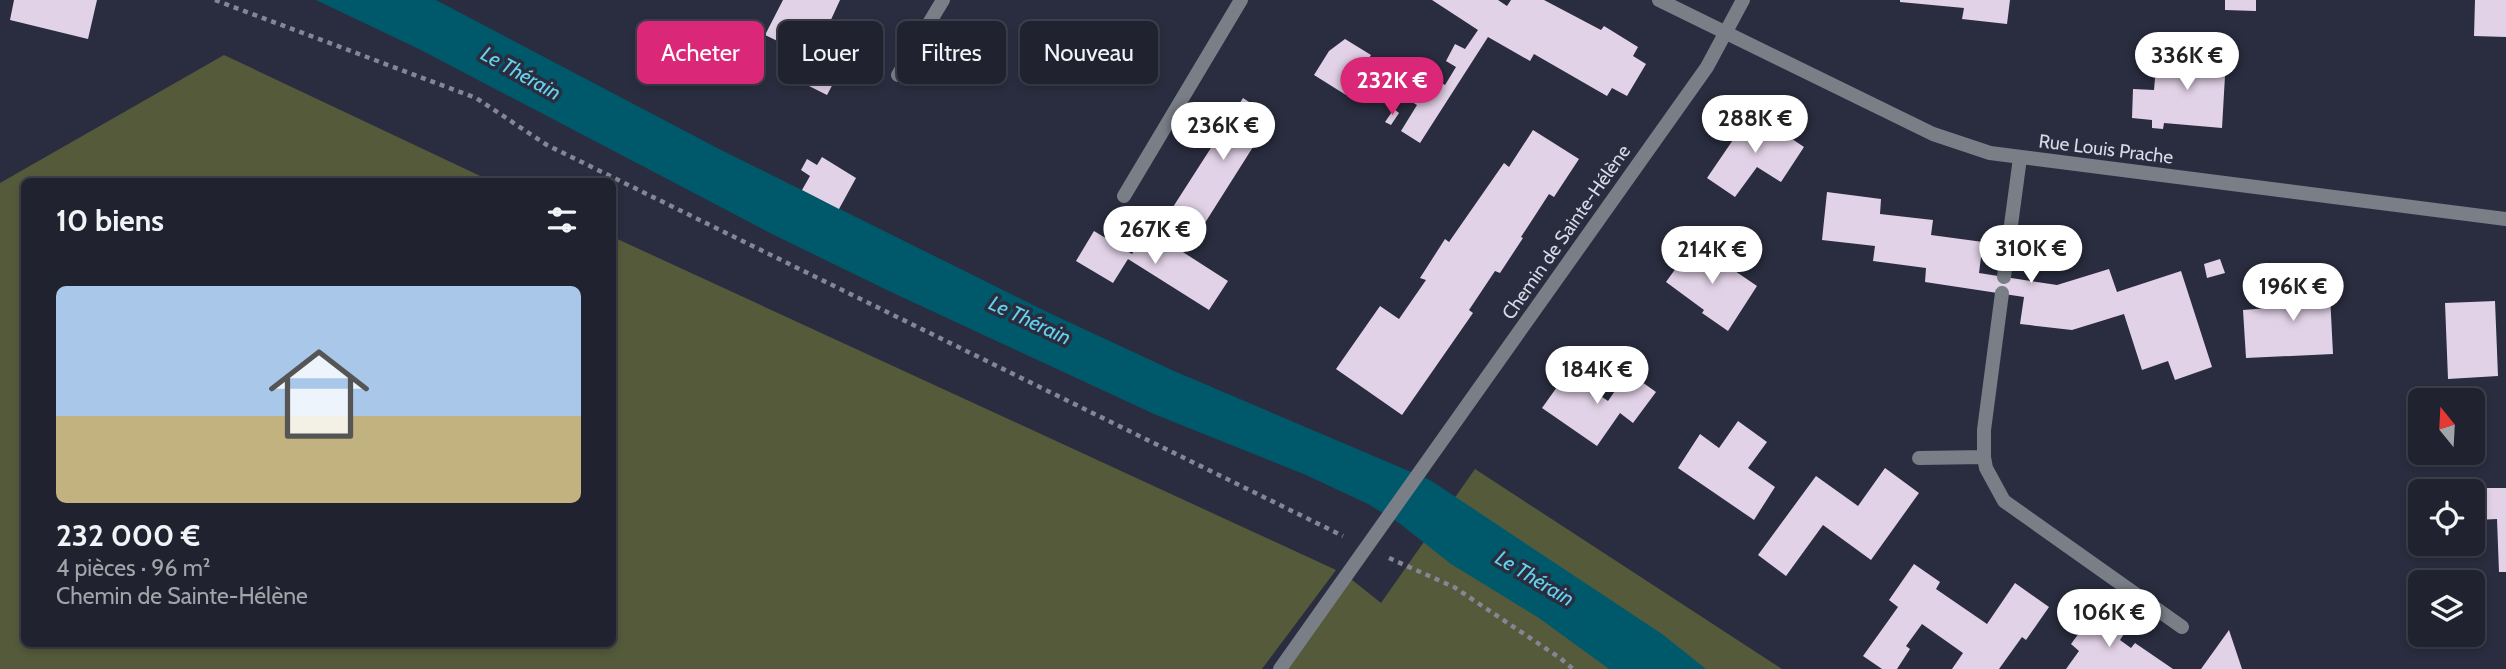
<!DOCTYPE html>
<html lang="fr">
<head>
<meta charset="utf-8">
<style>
	body { margin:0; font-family:Cabin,sans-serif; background:#282a37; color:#f1f3f6; height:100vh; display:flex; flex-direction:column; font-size:26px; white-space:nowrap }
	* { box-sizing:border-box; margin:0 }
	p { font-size:23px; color:#a2a4aa }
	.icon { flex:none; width:38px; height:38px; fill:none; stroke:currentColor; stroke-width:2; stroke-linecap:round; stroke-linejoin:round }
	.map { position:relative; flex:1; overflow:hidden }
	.sheet { position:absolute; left:21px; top:178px; width:595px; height:469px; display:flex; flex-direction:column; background:#20222f; border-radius:10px; box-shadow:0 4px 10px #0003,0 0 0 2px #3d3f4b }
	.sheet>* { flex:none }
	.banner { position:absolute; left:637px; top:21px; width:665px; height:63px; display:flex; gap:14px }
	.needle { width:46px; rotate:342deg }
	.fabs { position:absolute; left:2408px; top:388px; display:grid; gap:14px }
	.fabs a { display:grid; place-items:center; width:77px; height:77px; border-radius:10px; background:#20222f; box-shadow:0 4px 10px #0003,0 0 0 2px #3d3f4b; font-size:35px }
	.price { position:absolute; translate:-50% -60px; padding:0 16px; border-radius:24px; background:#fff; color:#222; font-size:23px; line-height:46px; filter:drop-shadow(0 2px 4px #0008) }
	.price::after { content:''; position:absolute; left:50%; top:42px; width:21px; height:16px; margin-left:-10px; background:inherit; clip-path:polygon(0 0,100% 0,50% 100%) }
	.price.current { background:#db2777; color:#fff }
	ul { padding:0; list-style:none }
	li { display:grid; align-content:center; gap:14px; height:371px; padding:0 35px }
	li+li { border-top:2px solid #3d3f4b }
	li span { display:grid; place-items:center; height:217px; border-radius:10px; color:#555 }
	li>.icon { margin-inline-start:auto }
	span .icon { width:126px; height:126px; fill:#fffc; stroke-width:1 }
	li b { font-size:30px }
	h2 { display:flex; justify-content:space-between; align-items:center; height:84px; padding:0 35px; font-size:30px }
	.pill { padding:0 24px; border-radius:10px; background:#20222f; box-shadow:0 4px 10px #0003,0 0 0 2px #3d3f4b; font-size:24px; line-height:63px }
	.pill.current { background:#db2777; color:#fff }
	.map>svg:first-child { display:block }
</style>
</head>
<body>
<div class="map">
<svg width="2506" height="669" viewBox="0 0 2506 669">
	<rect width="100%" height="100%" fill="#2a2d3f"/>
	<path fill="#555a3b" d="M224,55L493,182H24V644H612L613,237L1336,570L1262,669H0V183Z
		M1475,469L1782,669H1287L1351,579L1381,603Z"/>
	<path fill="#00596a" d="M316,0H436L721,150L1045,311L1174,371L1430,480L1662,634L1706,669H1609L1539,618L1451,564L1399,523L1368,504L1306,475L1154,414L889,291L770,233L421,50Z"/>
	<path fill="#e2d2e7" d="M14,0H97L88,39L10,20Z
		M783,0H840L824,35L852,48L827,95L805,84L817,60L765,35Z
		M1432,0H1498L1507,6L1511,0H1544L1601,30L1604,26L1638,47L1633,56L1646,64L1627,96L1612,88L1607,96L1534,54L1530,61L1488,37L1420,143L1401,131L1417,105L1402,96L1418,69L1445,85L1456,67L1446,61L1455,44L1465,49L1478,30Z
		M1900,0H2010L2007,24L1962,19L1964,8L1900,2Z
		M2225,0H2256V11L2225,10Z
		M2475,0H2506V37L2474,36Z
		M1345,39L1371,55L1346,95L1314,75L1329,51Z
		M2203,39L2227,41L2222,128L2164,123L2163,129L2152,128V120L2132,118L2133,89L2154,90L2156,67L2196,70L2197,65H2201Z
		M1243,98L1272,117L1203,226L1173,207Z
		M1394,109L1399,113L1391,125L1385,122Z
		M1752,112L1804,147L1781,182L1757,167L1735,197L1707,178Z
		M1533,130L1579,159L1554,197L1549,194L1521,237L1523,238L1500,273L1495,271L1469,310L1473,313L1402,415L1336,369L1380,306L1399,319L1426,280L1420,278L1445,239L1449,242L1504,163L1509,167Z
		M822,157L856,178L839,209L802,190L810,176L801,170L807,159L817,165Z
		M1827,192L1881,199L1880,214L1933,220L1931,235L1983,242L1979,273L2057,285L2109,269L2117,292L2181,271L2212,367L2175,380L2168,361L2142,370L2124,314L2072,330L2020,324L2024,297L1925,282L1926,268L1873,261L1875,246L1822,240Z
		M1147,229L1228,281L1209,310L1128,259L1113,283L1076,261L1094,231L1132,254Z
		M1694,243L1757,286L1728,331L1702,313L1704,310L1666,282Z
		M2220,259L2225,273L2207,278L2204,264Z
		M2329,275L2333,354L2246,358L2243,310L2294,306V277Z
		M2495,301L2498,376L2448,379L2445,303Z
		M1628,372L1656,392L1633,423L1620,413L1597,446L1542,408L1567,373L1608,401Z
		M1738,421L1767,442L1748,468L1775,487L1754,520L1678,468L1700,434L1719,448Z
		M1885,468L1919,493L1871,560L1823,525L1786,576L1758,555L1816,476L1858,506Z
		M2476,488H2506V572H2499L2497,519L2476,520Z
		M1914,564L1940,582L1936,589L1987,624L2015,583L2049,607L2026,640L2022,637L1999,669H1952L1963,653L1922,624L1906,646L1910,649L1897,669H1882L1863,656L1898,607L1889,600Z
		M2096,610L2126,631L2120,640L2131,648L2135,643L2173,669H2066L2079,651L2071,644Z
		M2229,630L2242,669H2201Z"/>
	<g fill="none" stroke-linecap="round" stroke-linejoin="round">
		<path stroke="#848695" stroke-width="4.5" stroke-dasharray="5 5" stroke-linecap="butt" d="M215,0L476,98L547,145L1343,536
			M1389,558L1454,587L1560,658L1573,669"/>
		<path stroke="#797e87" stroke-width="14" d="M898,75L943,0
			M1124,196L1241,0
			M2004,277L2020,158
			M2002,293L1984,430V457L1986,468L2004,501L2182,627
			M1919,458L1984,457"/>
		<path stroke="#797e87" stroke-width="14" d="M1659,0L1933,134L1990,153L2506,219
			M1280,669L1707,67L1743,0"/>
	</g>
	<g text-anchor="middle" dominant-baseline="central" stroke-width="7" stroke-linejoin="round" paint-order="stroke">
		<g font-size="19" fill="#d7d9e5" stroke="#2a2d3f">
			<text transform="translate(2106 149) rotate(7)">Rue Louis Prache</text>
			<text transform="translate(1566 232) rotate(-55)">Chemin de Sainte-Hélène</text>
		</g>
		<g font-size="21" font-style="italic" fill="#65d2ec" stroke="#2a2d3f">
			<text transform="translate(521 73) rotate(29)">Le Thérain</text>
			<text transform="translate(1030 320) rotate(25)">Le Thérain</text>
			<text transform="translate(1535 578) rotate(31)">Le Thérain</text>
		</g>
	</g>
</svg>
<div class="fabs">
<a><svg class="needle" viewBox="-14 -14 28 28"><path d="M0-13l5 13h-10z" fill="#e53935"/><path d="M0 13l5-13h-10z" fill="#a2a4aa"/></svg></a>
<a><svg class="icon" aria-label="locate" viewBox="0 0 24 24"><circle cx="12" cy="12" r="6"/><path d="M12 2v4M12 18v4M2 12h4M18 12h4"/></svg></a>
<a><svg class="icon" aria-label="layers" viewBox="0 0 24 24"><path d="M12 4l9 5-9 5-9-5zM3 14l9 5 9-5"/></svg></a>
</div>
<b class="price" style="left:2187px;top:92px">336K €</b>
<b class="price current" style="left:1392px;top:117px">232K €</b>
<b class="price" style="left:1755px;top:155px">288K €</b>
<b class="price" style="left:1223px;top:162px">236K €</b>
<b class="price" style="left:1155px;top:266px">267K €</b>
<b class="price" style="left:2031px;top:285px">310K €</b>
<b class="price" style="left:1712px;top:286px">214K €</b>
<b class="price" style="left:2293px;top:323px">196K €</b>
<b class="price" style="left:1597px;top:406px">184K €</b>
<b class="price" style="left:2109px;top:649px">106K €</b>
<div class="banner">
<a class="pill current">Acheter</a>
<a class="pill">Louer</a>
<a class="pill">Filtres</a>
<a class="pill">Nouveau</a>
</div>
<section class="sheet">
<h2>10 biens<svg class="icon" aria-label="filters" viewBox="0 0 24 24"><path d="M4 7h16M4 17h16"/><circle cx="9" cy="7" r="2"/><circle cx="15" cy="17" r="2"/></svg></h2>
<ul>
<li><span style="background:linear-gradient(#a9c7e8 60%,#c2b280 0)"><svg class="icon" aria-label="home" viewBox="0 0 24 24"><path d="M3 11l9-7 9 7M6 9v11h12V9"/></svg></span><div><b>232 000 €</b><p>4 pièces · 96 m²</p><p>Chemin de Sainte-Hélène</p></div></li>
</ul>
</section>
</div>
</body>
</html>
